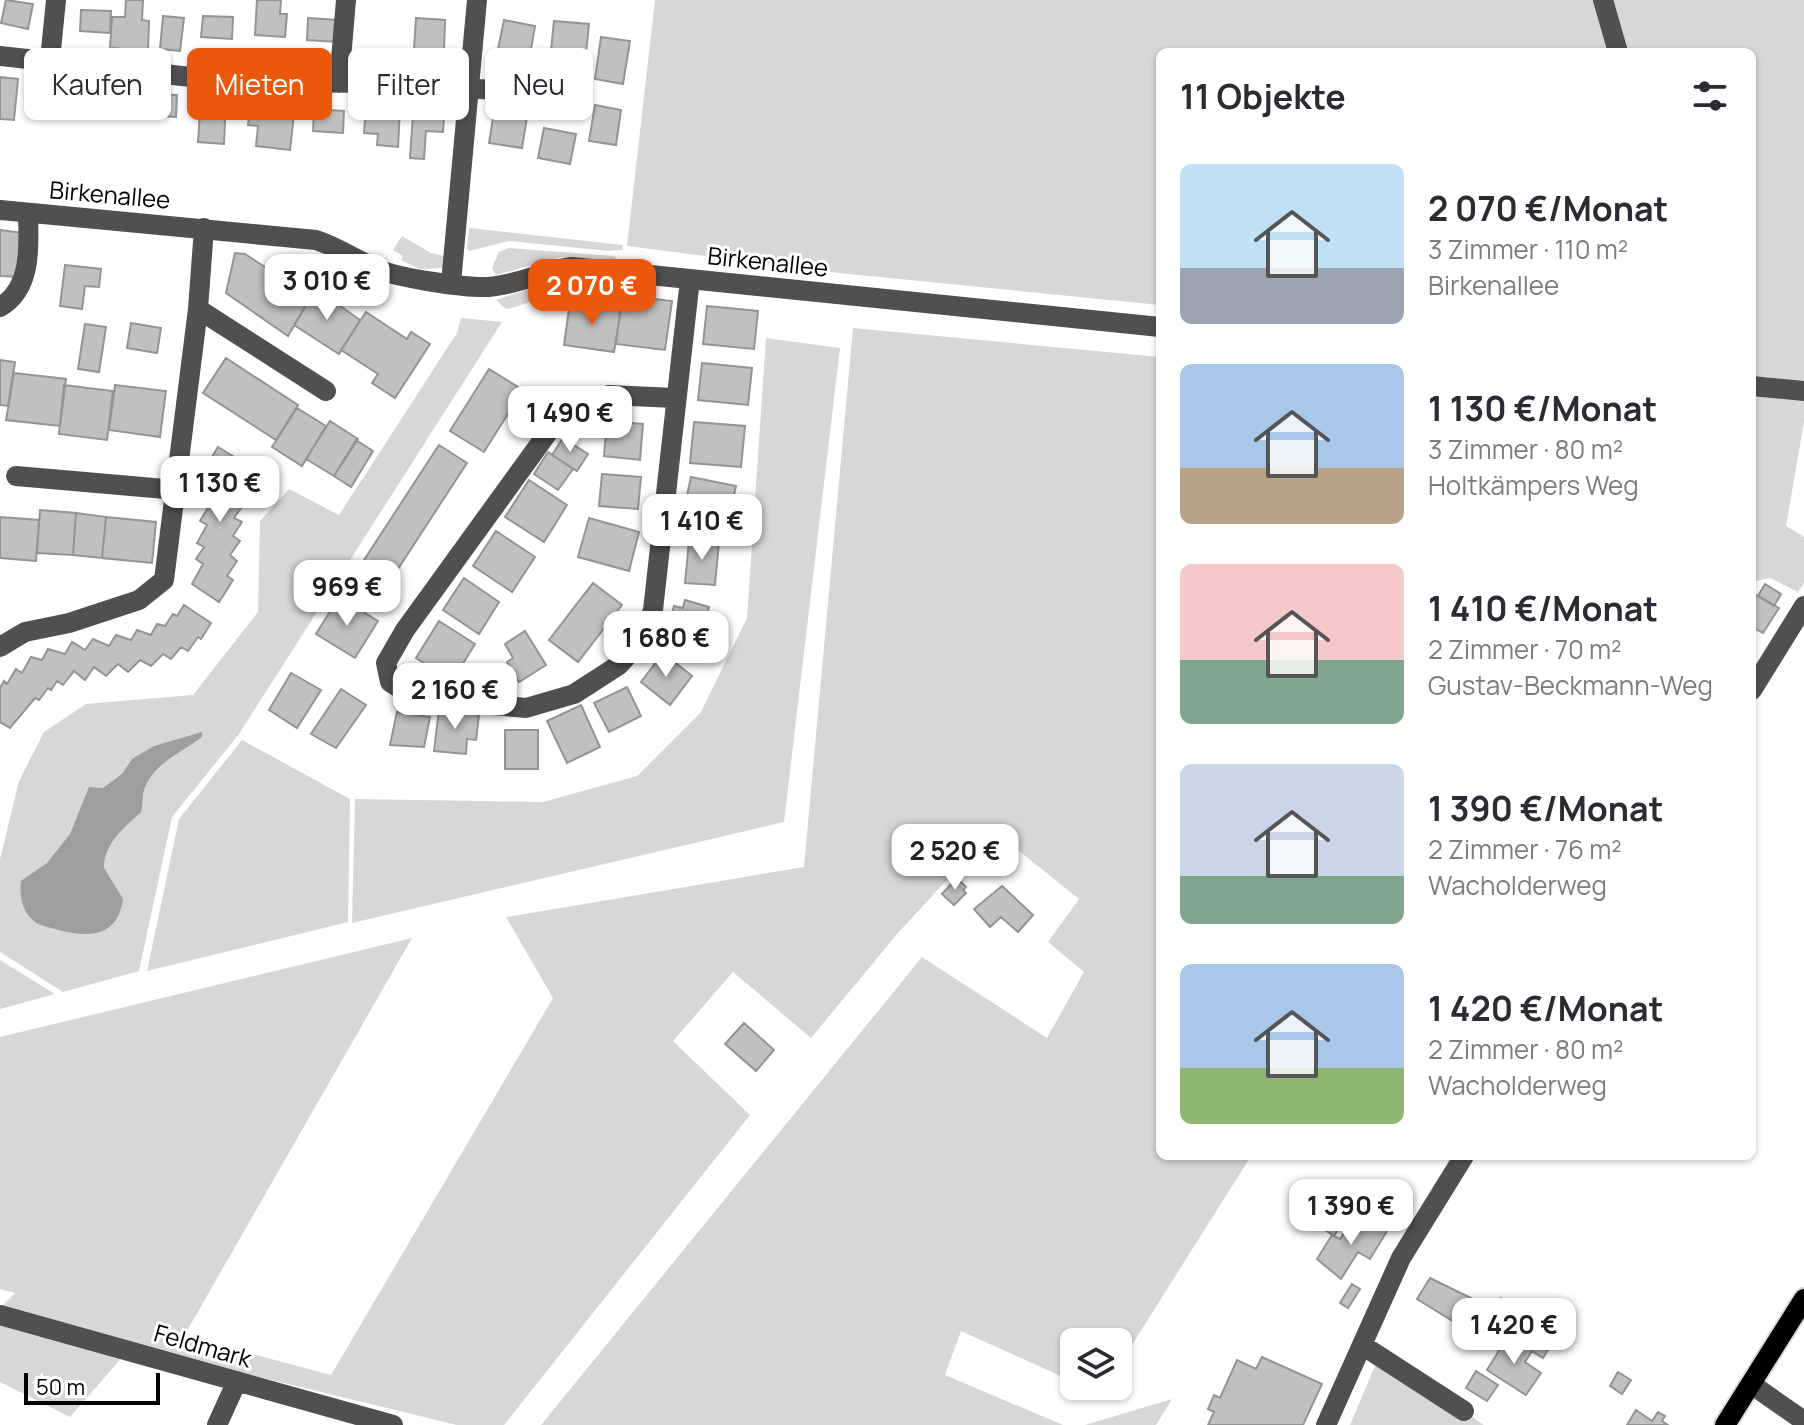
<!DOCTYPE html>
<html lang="de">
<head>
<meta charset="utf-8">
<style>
	body { margin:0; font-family:Manrope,sans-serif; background:#f2f2f3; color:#2b2b33; height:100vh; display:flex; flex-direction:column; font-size:30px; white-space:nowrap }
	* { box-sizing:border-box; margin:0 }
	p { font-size:26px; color:#7c7c81 }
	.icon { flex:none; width:44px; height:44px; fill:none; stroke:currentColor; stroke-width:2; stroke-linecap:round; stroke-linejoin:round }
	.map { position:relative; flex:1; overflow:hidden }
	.details { position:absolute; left:1156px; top:48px; width:600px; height:1112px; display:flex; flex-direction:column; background:#fff; border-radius:12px; box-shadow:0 2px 6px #0004 }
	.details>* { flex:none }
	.hud { position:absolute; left:24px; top:48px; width:760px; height:72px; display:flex; gap:16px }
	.controls { position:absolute; left:1060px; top:1328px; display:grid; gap:16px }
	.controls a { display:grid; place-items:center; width:72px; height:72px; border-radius:12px; background:#fff; box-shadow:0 2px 6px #0004; font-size:40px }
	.scale { position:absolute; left:24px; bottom:20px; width:136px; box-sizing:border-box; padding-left:8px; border:4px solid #000; border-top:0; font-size:22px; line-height:28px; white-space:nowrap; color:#000; -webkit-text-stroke:6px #fff; paint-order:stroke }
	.price { position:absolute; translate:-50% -68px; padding:0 18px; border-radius:16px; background:#fff; color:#222; font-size:26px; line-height:52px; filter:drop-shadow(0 2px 4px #0008) }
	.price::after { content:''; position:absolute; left:50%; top:48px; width:24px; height:18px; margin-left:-12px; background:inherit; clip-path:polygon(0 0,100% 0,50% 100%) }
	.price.current { background:#ea580c; color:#fff }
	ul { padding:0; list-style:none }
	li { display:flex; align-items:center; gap:24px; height:200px; padding:0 24px }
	li span { display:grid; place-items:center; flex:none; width:224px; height:160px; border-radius:12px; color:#555 }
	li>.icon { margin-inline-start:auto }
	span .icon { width:96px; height:96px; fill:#fffc; stroke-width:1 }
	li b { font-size:34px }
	h2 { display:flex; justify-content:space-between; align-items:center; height:96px; padding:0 24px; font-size:34px }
	.pill { padding:0 28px; border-radius:12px; background:#fff; box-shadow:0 2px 6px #0004; font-size:28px; line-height:72px }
	.pill.current { background:#ea580c; color:#fff }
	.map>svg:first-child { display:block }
</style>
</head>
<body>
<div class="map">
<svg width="1804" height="1425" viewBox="0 0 1804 1425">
	<rect width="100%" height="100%" fill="#fff"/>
	<path fill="#d7d7d7" d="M655,0H1804V422L1786,526L1804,537V583L1798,592L1770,578L1752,582V52H1160V305L839,273L627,246Z
		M469,228L623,245L622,250L609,251L509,241L469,251L467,248Z
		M402,236L431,253L448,257L443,268L420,269L401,260L403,256L393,250Z
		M509,248L614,256L617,258L611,261L561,257L496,275L492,268L499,252Z
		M588,277L574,287L512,308L506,309L496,300L555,280Z
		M461,318L502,322L239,734L172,817L139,971L63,992L0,952V859L19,781L44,732L86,704L193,695L258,612L260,521L289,489L339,515L457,333Z
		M853,328L1160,357V1156H1251L1118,1367V1342H1074V1382L961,1331L945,1375L1063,1425H541L922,957L1047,1038L1084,972L1048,942L1079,899L993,830L898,933L811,1038L733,972L673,1041L750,1115L504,1425H457L132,1346L70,1417L0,1382V1308L15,1293L0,1289V1037L412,938L184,1336L331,1375L553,998L506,917L804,867Z
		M766,338L840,348L784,822L352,923L355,799L543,802L637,776L701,712L747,618Z
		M242,740L350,799L348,922L147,971L179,819Z
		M0,960L55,994L0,1009Z
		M1380,1354L1484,1425H1350Z
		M1172,1399L1156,1425H1085Z"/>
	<path fill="#9e9e9e" d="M202,732V737C182,752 156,762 145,787C142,793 143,804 141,812C124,828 104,843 104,868L123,899C118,937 89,938 59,930C52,928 41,926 35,922C22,912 19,896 21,881L47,863L70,834L89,787L103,788L122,774L132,759L154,746Z"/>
	<path fill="#c0c0c0" stroke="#949494" stroke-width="2" d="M6,0L33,4L28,29L1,23Z
		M126,0H143L142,20L149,21L148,51L110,48L112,17H125Z
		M257,0H281L280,14H287L285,37L255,35Z
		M81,10L111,11L110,33L80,31Z
		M163,16L184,18L180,51L160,49Z
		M203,16L233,17L232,39L201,37Z
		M308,18L338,20L337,42L307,40Z
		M416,18L445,20L444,51L414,49Z
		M504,20L535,26L530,55L498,49Z
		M554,21L589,24L586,53L551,50Z
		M601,37L630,41L623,84L595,79Z
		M0,77L18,79L14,120L0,119Z
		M37,83L67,85L66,106L36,105Z
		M91,91L121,93L119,114L89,113Z
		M147,94L177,95L176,117L146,115Z
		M201,97L226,99L224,144L198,142Z
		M251,100L295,105L290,150L256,146L258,126L248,125Z
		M414,100L445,103L443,132L426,131L424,159L410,158Z
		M595,105L621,110L616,145L589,141Z
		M366,106L400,109L398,147L377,145L378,134L364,133Z
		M314,109L344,111L343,133L313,131Z
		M494,112L527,117L522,148L489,143Z
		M544,128L576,134L570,164L538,158Z
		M0,230L24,233L19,277L0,276Z
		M235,253L245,254L311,297L288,336L226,293Z
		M65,265L101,269L99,287L85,286L82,309L60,306Z
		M316,289L360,320L339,354L294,325Z
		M622,295L672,301L665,350L616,344Z
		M570,302L621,309L614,352L564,345Z
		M707,306L758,311L754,349L703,344Z
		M366,312L407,339L411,332L430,344L395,398L372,383L378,374L341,350Z
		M131,323L161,328L157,353L127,348Z
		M85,324L106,327L99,372L78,369Z
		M226,358L298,405L276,440L203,393Z
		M0,360L15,362L8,406L0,405Z
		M702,363L752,368L748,405L698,400Z
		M489,369L523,390L484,452L450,431Z
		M14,373L66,379L60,426L6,420Z
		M64,385L113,391L107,440L59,434Z
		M115,385L166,391L160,437L109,430Z
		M297,408L326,426L302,466L272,447Z
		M330,421L358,439L334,476L306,459Z
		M607,421L643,424L640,460L604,456Z
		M694,422L745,426L741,467L690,463Z
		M563,438L588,454L577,471L552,455Z
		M356,440L373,451L351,487L334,476Z
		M439,445L467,463L379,598L351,580Z
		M218,447L249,466L239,481L246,485L237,500L244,504L234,518L242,522L233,536L240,541L230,555L237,561L227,576L233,580L219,602L192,584L203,564L196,559L204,547L197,543L207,525L200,521L209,506L203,503L212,489L203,484L214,468L208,464Z
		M548,452L573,469L558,490L534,474Z
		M602,474L641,477L638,509L599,506Z
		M691,477L736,486L732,504L725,503L721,526L682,518Z
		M529,480L567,505L544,542L505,517Z
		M40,510L76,513L73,555L37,553Z
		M76,513L106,517L102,558L73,555Z
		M0,517L39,520L36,561L0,558Z
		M106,517L156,522L152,563L102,558Z
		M589,518L639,532L629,571L578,557Z
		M496,531L535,557L512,592L473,566Z
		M689,540L719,542L715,585L685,583Z
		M464,578L499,602L479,634L443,610Z
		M593,583L622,605L578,662L549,640Z
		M1765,584L1781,594L1774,606L1758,596Z
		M1757,595L1779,608L1763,633L1752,627V603Z
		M339,597L378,621L355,658L316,634Z
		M685,600L709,607L698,644L672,637L673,633L667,631L674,606L683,608Z
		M184,605L211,623L201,639L198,637L188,651L181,647L171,659L163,654L151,666L140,660L128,672L118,664L106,676L94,667L85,680L74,671L63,685L57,681L51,690L48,688L39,700L35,698L10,728L0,722V688L4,681L7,684L16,669L22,673L31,657L42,660L48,649L65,654L72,642L85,650L93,639L109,646L116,635L131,640L137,630L151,635L157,624L165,626L173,614L177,616Z
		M439,621L475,644L452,681L416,658Z
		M525,631L546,665L519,682L507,662L513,658L505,644Z
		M663,653L692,676L670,705L641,682Z
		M291,673L321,690L297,728L269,710Z
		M627,687L641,716L609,732L594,703Z
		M341,689L366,705L336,748L311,734Z
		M581,705L600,747L567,763L547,721Z
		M439,710L479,715L476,740L467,739L466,754L434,751Z
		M397,712L430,717L424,747L390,745Z
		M505,730H538V769H505Z
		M957,878L966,887L963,890L966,893L954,905L942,894Z
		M1002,886L1033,915L1018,932L1001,917L990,927L974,909Z
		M744,1023L774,1050L756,1071L725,1044Z
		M1342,1192L1355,1200L1347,1213L1334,1205Z
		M1332,1205L1348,1214L1334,1236L1315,1223L1318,1218L1322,1221Z
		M1366,1218L1387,1231L1370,1259L1358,1252L1341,1279L1317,1259L1332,1235L1340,1239L1346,1230L1355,1236Z
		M1430,1278L1471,1298L1456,1323L1417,1299Z
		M1352,1284L1360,1289L1348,1308L1340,1303Z
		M1501,1298L1515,1307L1506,1322L1492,1313Z
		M1530,1320L1556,1336L1543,1358L1516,1341Z
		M1508,1336L1532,1351L1525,1362L1541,1373L1526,1395L1487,1370Z
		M1262,1357L1322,1384L1303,1425H1208L1214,1412L1208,1409L1214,1395L1220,1398L1237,1360L1256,1369Z
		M1476,1371L1498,1385L1487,1401L1466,1388Z
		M1618,1372L1631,1380L1622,1394L1610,1386Z
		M1636,1410L1652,1421L1658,1412L1665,1416L1662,1421L1668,1425H1627Z"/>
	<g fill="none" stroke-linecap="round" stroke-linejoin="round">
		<defs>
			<path id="major" d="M1725,1425L1804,1299"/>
		</defs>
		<use href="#major" stroke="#dbdbdb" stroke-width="24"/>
		<path stroke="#505050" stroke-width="20" d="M1603,0L1618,52
			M0,56L200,78L266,82L385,83L571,95
			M50,60L56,0
			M339,83L346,0
			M0,210L316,240C338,247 356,260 378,269C398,278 465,288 488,287C517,285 543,271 572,267L1160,327
			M451,283L477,0
			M0,307C32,289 29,246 28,214
			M198,309L326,391
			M1752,386L1804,391
			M675,398L609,395L586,405L552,427L405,630L386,663L390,682L415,698L526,708L574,694L619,665L643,639L653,610L690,279
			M16,476L177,490
			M0,647L25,632L69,623L139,600L164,580L198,309L204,228
			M1752,690L1804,606
			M0,1315L393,1425
			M1362,1345L1464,1411
			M1751,1384L1804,1421
			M217,1425L237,1381
			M1326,1425L1401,1258L1464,1156"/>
		<use href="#major" stroke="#000" stroke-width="20"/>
	</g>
	<g text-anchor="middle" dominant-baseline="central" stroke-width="6" stroke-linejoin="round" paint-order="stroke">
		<g font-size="24" fill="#000" stroke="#fff">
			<text transform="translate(110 194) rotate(5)">Birkenallee</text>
			<text transform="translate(768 261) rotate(6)">Birkenallee</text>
			<text transform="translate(203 1345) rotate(16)">Feldmark</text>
		</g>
	</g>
</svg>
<div class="controls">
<a><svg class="icon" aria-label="layers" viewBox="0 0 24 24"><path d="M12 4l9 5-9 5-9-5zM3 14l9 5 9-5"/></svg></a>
</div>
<div class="scale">50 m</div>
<b class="price" style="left:327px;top:322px">3 010 €</b>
<b class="price current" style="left:592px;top:327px">2 070 €</b>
<b class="price" style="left:570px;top:454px">1 490 €</b>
<b class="price" style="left:220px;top:524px">1 130 €</b>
<b class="price" style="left:702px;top:562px">1 410 €</b>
<b class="price" style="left:347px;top:628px">969 €</b>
<b class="price" style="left:666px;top:679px">1 680 €</b>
<b class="price" style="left:455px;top:731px">2 160 €</b>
<b class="price" style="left:955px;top:892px">2 520 €</b>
<b class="price" style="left:1351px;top:1247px">1 390 €</b>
<b class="price" style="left:1514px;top:1366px">1 420 €</b>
<div class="hud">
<a class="pill">Kaufen</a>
<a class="pill current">Mieten</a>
<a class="pill">Filter</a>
<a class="pill">Neu</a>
</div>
<section class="details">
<h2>11 Objekte<svg class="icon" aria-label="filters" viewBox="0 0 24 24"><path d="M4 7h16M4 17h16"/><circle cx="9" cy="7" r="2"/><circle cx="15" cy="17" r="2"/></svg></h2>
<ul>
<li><span style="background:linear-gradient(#bfe0f5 65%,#9aa5b1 0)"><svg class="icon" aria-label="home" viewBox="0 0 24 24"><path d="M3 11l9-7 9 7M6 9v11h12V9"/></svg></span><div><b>2 070 €/Monat</b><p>3 Zimmer · 110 m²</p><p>Birkenallee</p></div></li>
<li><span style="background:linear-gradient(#a9c7e8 65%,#b9a48a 0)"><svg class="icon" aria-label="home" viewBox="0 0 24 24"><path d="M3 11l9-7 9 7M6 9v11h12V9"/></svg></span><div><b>1 130 €/Monat</b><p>3 Zimmer · 80 m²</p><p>Holtkämpers Weg</p></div></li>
<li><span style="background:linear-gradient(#f6c9c9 60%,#7fa58c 0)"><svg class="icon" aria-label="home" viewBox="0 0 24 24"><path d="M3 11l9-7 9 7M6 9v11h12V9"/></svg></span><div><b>1 410 €/Monat</b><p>2 Zimmer · 70 m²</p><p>Gustav-Beckmann-Weg</p></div></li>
<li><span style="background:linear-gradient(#c9d6e8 70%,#7fa58c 0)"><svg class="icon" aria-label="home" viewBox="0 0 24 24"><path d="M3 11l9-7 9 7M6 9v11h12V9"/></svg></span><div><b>1 390 €/Monat</b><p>2 Zimmer · 76 m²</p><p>Wacholderweg</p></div></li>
<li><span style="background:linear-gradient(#a9c7e8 65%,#8fb573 0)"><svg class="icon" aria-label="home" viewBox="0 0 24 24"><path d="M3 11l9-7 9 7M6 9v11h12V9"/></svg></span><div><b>1 420 €/Monat</b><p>2 Zimmer · 80 m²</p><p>Wacholderweg</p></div></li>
</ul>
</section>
</div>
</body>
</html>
